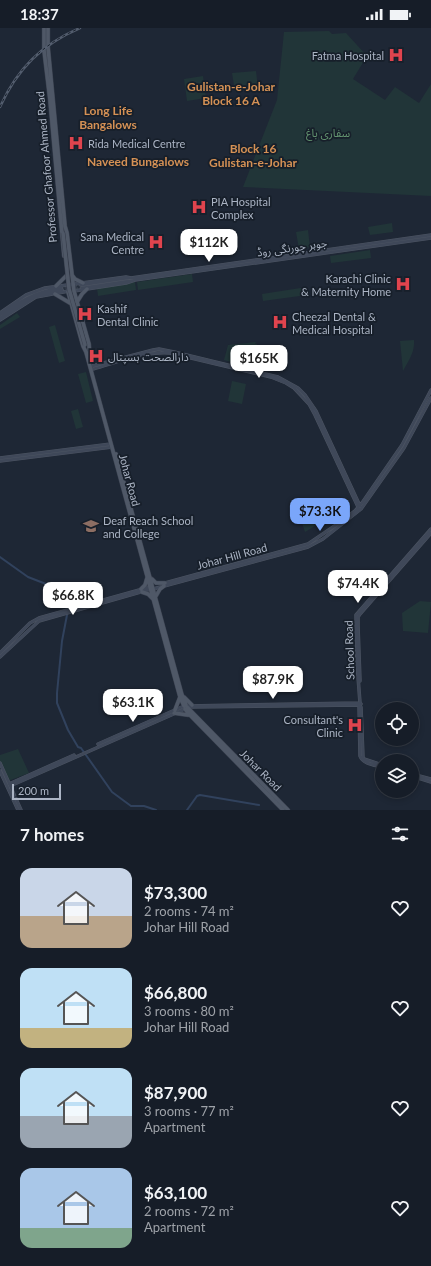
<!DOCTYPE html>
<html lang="en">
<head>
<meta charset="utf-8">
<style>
	body { margin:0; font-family:Lato,"Noto Sans Arabic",sans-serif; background:#1f2630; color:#f1f3f6; height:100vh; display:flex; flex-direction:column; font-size:15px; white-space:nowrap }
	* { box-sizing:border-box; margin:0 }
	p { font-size:13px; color:#9ea2a8 }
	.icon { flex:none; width:22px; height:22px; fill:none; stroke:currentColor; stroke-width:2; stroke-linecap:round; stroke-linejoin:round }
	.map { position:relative; height:782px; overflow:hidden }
	.drawer { display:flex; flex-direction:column; background:#161d28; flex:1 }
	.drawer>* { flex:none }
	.controls { position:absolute; left:375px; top:674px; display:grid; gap:8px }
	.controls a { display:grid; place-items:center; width:44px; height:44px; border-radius:50%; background:#161d28; box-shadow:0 2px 6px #0003,0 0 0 1px #353b45; font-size:20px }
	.scale { position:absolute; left:12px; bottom:10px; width:49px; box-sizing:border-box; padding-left:4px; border:2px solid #abb4c4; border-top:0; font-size:11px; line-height:14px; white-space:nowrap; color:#abb4c4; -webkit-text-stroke:3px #171f2a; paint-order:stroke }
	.price { position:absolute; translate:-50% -34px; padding:0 9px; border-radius:8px; background:#fff; color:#222; font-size:13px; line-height:26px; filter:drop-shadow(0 1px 2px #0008) }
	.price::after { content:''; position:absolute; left:50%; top:24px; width:12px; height:9px; margin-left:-6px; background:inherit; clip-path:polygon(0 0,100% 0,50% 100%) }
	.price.active { background:#7aa6fa; color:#111 }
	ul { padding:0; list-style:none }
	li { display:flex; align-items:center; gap:12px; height:100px; padding:0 20px }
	li span { display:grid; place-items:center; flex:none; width:112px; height:80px; border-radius:12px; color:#555 }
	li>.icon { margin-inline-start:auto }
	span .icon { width:48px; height:48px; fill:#fffc; stroke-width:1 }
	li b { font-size:17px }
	h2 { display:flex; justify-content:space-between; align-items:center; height:48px; padding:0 20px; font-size:17px }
	.status { display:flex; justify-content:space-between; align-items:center; height:28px; padding:0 20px; background:#161d28; direction:ltr }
	.status svg { height:11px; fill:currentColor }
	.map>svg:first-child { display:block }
</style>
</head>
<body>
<div class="status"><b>18:37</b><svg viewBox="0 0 49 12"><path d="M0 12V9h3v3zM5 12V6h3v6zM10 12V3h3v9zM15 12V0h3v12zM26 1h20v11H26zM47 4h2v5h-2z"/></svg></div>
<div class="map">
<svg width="431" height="782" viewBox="0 0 431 782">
	<rect width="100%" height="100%" fill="#1e2735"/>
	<path fill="#213538" d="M329,3L332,6L346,5L367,28L353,51L385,72L395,59L419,75L431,56V168L243,159L277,72L284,4Z
		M256,43L258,60L235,64L232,45Z
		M203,48L206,70L187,73L184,51Z
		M392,195L393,204L370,207L368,199Z
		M308,202L310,219L299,221L296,204Z
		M370,222L371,230L331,235L330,228Z
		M192,246L193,254L138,262L137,254Z
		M135,254L136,262L98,268L97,260Z
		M307,259V267L263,273L262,266Z
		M17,285L20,289L0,301V297Z
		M55,297L65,333L59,335L49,299Z
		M414,312C415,324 409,332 403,343L400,313Z
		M256,314L255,316H257L252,340L224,332L228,317Z
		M86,344L93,373L86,375L78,346Z
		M232,353L246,356L242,376L228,373Z
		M78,381L83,399L76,401L71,383Z
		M312,483L315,498L305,504L299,486Z
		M420,573L431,574L428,605L403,603L402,585Z
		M18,721L29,745L8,753L0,735V727Z"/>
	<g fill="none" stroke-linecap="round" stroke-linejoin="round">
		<path stroke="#31425d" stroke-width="2" d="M0,529L28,549L59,561L64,565L67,569L68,580
			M67,587L62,613L57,665V675L68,702L78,719L81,720L112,764L131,778H144L156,782
			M187,782L197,768L200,767L259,777"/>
		<path stroke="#333c4a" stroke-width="2.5" stroke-dasharray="2.5 1" stroke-linecap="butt" d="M61,260L81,257
			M62,262L82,260"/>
		<defs>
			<path id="secondary" d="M81,257L128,250
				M82,260L129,253
				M74,263L126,255L135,252L431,210
				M0,285L26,267L45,260L126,249L131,250L431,207
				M0,287C21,273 36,263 61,260
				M0,290C21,276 36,265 62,262
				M0,292L36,269L69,263
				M92,338L153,322L159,321L174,324L278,349L298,360L305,367L316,383L360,478
				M93,341C118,334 145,323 170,325L271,349L286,355L294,360L309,376L315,387L359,481
				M0,430L111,416
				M0,433L112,419
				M165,555L308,516L336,497L355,483L362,475L402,417L431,362
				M153,561L308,519L323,511L361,481L404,420L431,370
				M0,625L30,595L39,590L150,559
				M0,629L39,593L151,561
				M360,653L358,597V589L360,586L431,505
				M360,675L357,635L356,587L431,501
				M360,675L361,676L360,677L359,676Z
				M187,678L359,675
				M188,679L359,677L360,728C363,736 375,737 382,739
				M361,679L363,729L364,731L382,737
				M98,716L184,678
				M0,735L21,782
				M0,743L18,782
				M412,746L431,751
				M412,748L431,754
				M9,756L74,727
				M10,758L185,681"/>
			<path id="primary" d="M44,0V22L50,72L64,228
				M48,0V19L65,198L67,205L74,263L89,316L90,329
				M72,247L75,251L83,255
				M56,258L66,248
				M68,264L83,318L86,324L180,669L184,678
				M55,266L70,275
				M77,274L82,266L87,261
				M116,426L182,667L186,677
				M152,551L156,555H165
				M141,561L145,557L147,550
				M142,564L148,566L153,571
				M156,568L160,561L164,558
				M184,669L192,677
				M187,679L288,782
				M185,681L188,685L283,782
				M175,682L180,669
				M174,685L188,687"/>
		</defs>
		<use href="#secondary" stroke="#4c5462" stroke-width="3.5"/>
		<use href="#primary" stroke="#3b4250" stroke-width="4.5"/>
		<use href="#secondary" stroke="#3f4859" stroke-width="2.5"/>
		<use href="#primary" stroke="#4f5867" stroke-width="3.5"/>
		<defs>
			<path id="rail" d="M0,79C17,41 42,16 80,0"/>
		</defs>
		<use href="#rail" stroke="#535d6e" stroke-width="2.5"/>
		<use href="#rail" stroke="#171f2a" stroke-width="1" stroke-dasharray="3" stroke-linecap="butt"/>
		<defs>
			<path id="primary-bridge" d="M63,205L69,261L85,317"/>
		</defs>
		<use href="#primary-bridge" stroke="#3b4250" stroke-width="4.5" stroke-linecap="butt"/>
		<use href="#primary-bridge" stroke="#4f5867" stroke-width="3.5"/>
	</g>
	<defs>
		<symbol id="hospital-bare" viewBox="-9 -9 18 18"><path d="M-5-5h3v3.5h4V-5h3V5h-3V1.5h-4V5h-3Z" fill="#e0444e" stroke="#171f2a" stroke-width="2.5" paint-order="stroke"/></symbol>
		<symbol id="university-bare" viewBox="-9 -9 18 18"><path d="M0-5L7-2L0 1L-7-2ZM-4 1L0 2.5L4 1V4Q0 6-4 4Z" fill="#8d6e63" stroke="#171f2a" stroke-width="2.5" paint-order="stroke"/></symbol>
	</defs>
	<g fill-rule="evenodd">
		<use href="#hospital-bare" x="385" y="16" width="22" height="22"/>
		<use href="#hospital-bare" x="65" y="104" width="22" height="22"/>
		<use href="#hospital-bare" x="188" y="168" width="22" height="22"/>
		<use href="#hospital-bare" x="145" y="203" width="22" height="22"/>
		<use href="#hospital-bare" x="392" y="245" width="22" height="22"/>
		<use href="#hospital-bare" x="74" y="275" width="22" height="22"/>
		<use href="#hospital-bare" x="269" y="283" width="22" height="22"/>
		<use href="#hospital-bare" x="85" y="317" width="22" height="22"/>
		<use href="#university-bare" x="80" y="487" width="22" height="22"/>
		<use href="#hospital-bare" x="344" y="686" width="22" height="22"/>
	</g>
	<g text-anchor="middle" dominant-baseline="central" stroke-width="3.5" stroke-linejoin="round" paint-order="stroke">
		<g font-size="11" fill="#abb4c4" stroke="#171f2a" text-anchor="start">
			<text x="384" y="27" text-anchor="end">Fatma Hospital</text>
			<text x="88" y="115">Rida Medical Centre</text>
			<text x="211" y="173">PIA Hospital<tspan x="211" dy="13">Complex</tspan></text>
			<text x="144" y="208" text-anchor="end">Sana Medical<tspan x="144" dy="13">Centre</tspan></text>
			<text x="391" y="250" text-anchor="end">Karachi Clinic<tspan x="391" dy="13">&amp; Maternity Home</tspan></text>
			<text x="97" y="280">Kashif<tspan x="97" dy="13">Dental Clinic</tspan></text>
			<text x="292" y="288">Cheezal Dental &amp;<tspan x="292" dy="13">Medical Hospital</tspan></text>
			<text x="108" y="328">دارالصحت ہسپتال</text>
			<text x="103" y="492">Deaf Reach School<tspan x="103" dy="13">and College</tspan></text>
			<text x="343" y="691" text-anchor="end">Consultant's<tspan x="343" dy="13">Clinic</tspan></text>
		</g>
		<g font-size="11" fill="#639470" stroke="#171f2a">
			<text x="328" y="104">سفاری باغ</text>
		</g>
		<g font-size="11" fill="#abb4c4" stroke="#171f2a">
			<text transform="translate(46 139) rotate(-95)">Professor Ghafoor Ahmed Road</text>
			<text transform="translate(292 219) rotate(-8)">جوہر چورنگی روڈ</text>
			<text transform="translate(130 452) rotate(75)">Johar Road</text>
			<text transform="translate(232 528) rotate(-15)">Johar Hill Road</text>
			<text transform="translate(349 622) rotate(-92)">School Road</text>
			<text transform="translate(261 742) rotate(45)">Johar Road</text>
		</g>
		<g font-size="12" font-weight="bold" fill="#d59155" stroke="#171f2a">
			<text x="231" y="58">Gulistan-e-Johar<tspan x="231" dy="14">Block 16 A</tspan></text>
			<text x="108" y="82">Long Life<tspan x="108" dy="14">Bangalows</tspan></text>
			<text x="253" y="120">Block 16<tspan x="253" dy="14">Gulistan-e-Johar</tspan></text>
			<text x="138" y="133">Naveed Bungalows</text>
		</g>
	</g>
</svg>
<div class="controls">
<a><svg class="icon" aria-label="locate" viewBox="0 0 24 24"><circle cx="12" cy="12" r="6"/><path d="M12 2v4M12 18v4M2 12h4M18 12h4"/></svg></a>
<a><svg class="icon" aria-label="layers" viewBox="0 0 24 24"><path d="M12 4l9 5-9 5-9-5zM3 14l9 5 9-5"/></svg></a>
</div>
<div class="scale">200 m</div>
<b class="price" style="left:209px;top:235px">$112K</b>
<b class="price" style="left:259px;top:351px">$165K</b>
<b class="price active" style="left:320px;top:504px">$73.3K</b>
<b class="price" style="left:358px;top:576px">$74.4K</b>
<b class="price" style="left:73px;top:588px">$66.8K</b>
<b class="price" style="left:273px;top:672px">$87.9K</b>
<b class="price" style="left:133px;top:695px">$63.1K</b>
</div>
<section class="drawer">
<h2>7 homes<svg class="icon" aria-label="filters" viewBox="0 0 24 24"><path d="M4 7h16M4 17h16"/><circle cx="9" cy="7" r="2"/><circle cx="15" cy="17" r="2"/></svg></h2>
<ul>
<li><span style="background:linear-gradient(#c9d6e8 60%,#b9a48a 0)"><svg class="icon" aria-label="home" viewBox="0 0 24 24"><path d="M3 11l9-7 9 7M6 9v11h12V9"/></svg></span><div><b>$73,300</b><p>2 rooms · 74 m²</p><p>Johar Hill Road</p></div><svg class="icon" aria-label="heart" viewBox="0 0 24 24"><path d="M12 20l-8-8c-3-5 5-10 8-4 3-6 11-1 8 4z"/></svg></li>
<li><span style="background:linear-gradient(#bfe0f5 75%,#c2b280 0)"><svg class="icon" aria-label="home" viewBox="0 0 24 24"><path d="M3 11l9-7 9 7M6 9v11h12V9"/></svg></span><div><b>$66,800</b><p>3 rooms · 80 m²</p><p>Johar Hill Road</p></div><svg class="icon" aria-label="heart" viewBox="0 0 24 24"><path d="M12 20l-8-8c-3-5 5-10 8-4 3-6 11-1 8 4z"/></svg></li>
<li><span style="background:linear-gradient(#bfe0f5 60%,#9aa5b1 0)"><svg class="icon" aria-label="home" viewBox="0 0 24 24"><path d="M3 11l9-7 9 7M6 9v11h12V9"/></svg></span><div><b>$87,900</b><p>3 rooms · 77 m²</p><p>Apartment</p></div><svg class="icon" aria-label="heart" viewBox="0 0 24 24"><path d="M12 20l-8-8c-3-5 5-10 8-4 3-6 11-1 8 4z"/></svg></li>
<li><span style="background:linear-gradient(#a9c7e8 75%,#7fa58c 0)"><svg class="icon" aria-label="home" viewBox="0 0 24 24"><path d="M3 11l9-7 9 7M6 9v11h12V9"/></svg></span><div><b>$63,100</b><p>2 rooms · 72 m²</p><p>Apartment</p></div><svg class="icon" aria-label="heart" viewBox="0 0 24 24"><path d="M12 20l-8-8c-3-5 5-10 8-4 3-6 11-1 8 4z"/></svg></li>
</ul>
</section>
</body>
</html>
